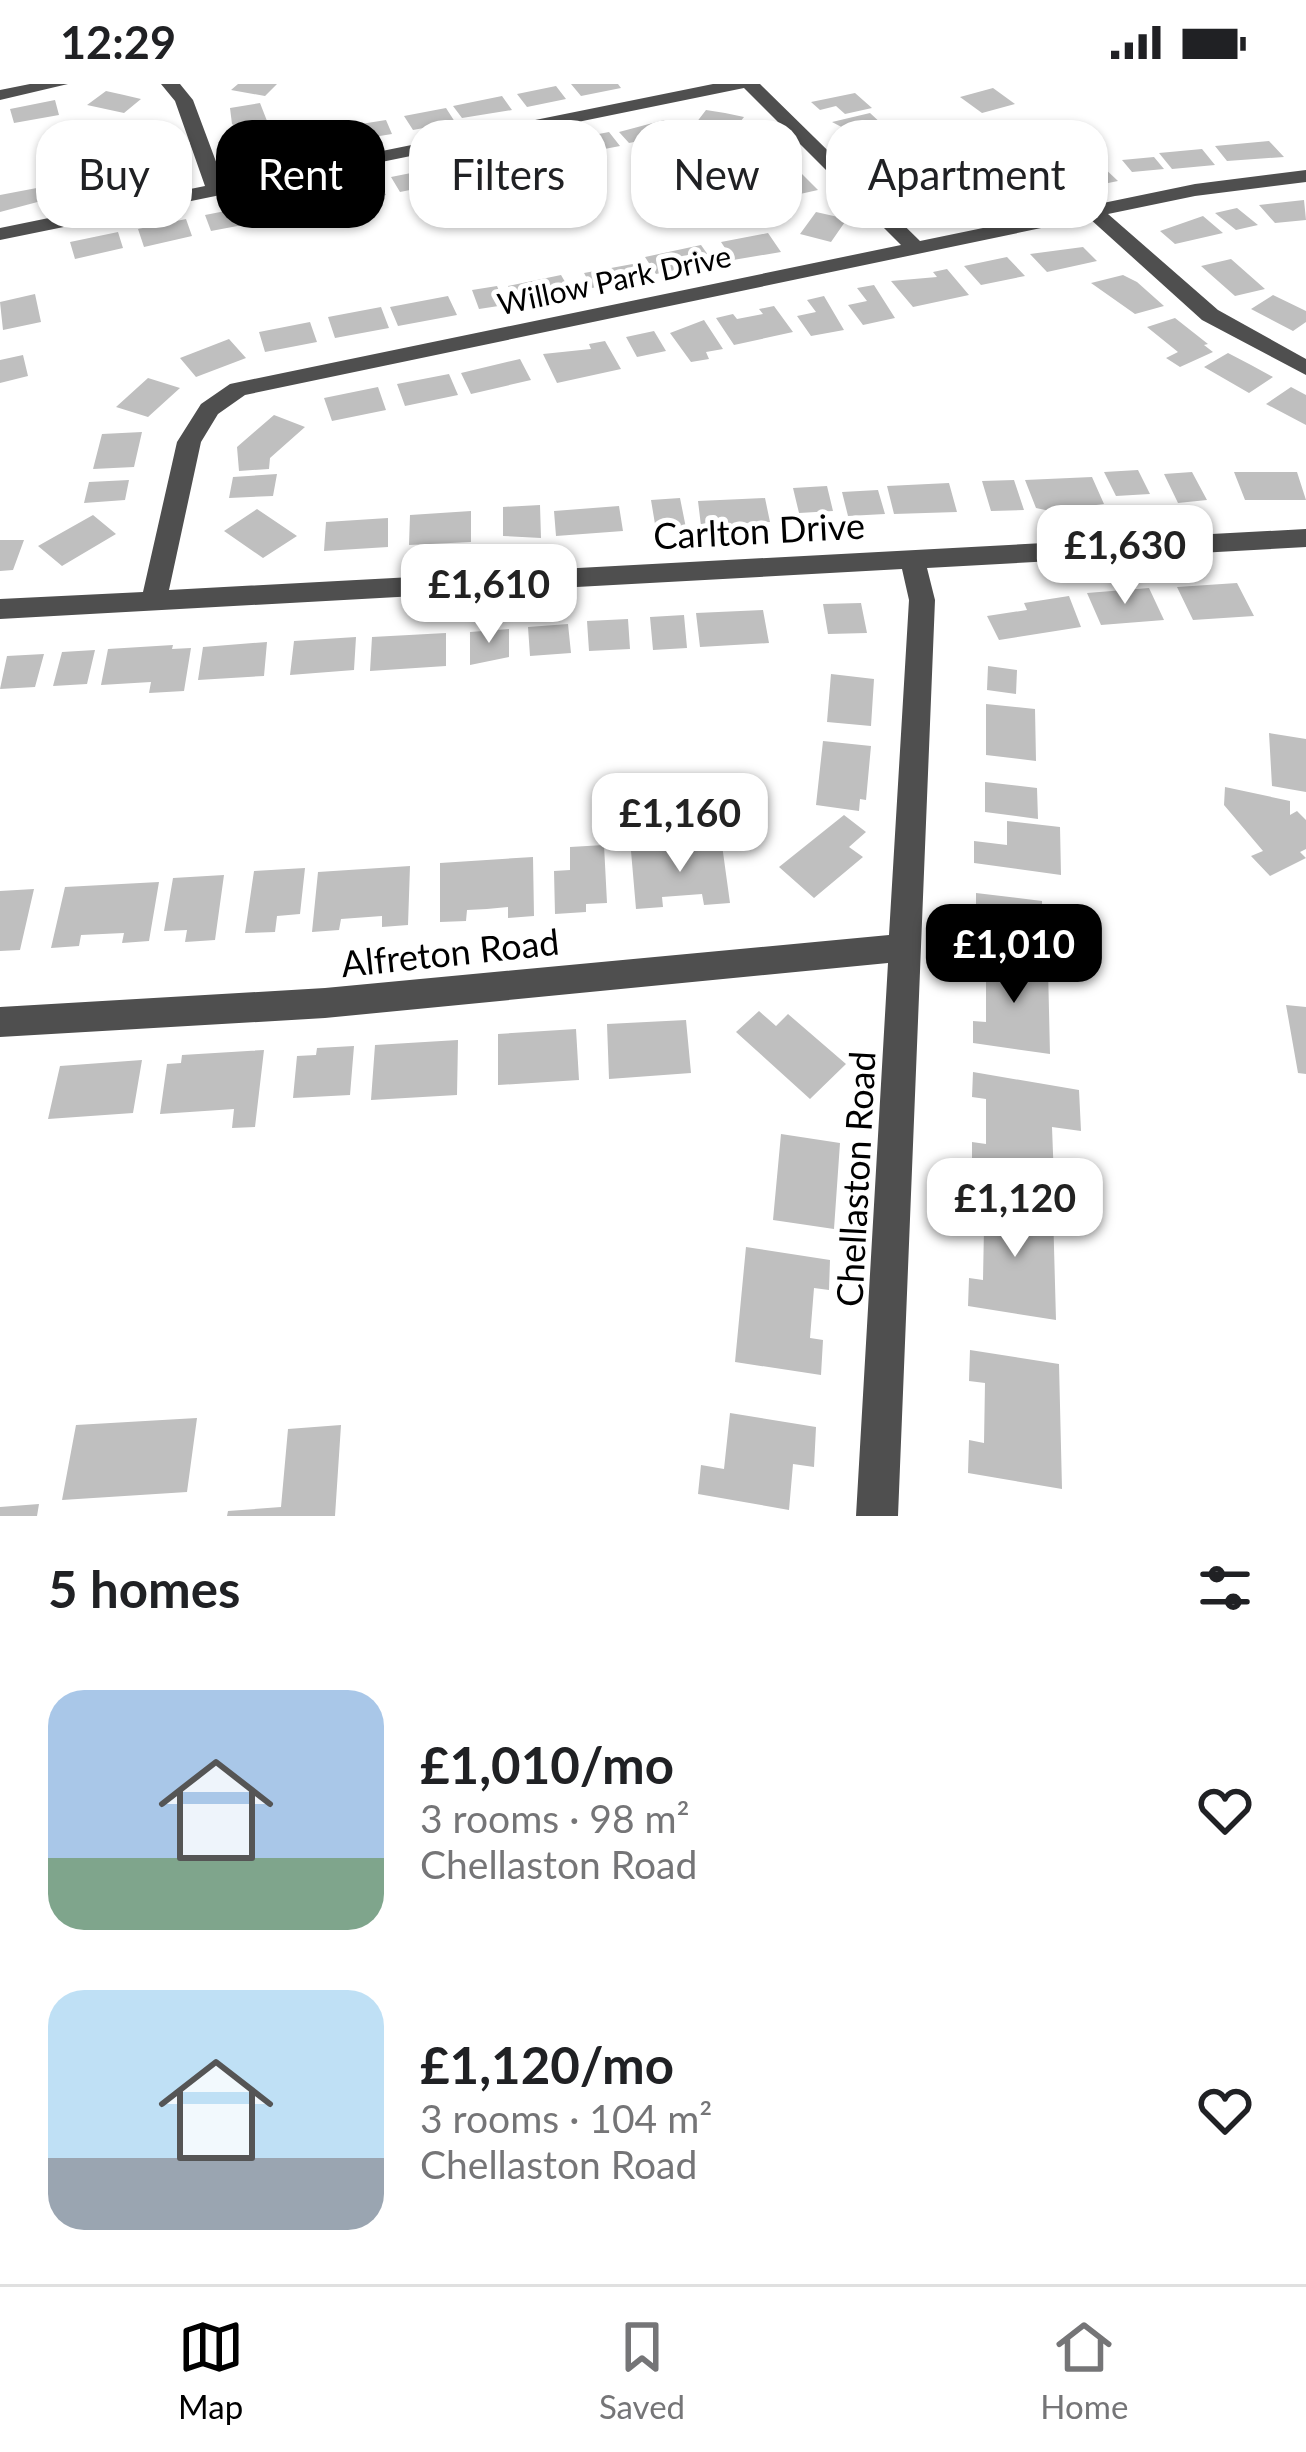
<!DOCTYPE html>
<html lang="en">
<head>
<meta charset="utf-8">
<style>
	body { margin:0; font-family:Lato,sans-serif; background:#f6f6f6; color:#202124; height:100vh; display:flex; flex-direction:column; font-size:45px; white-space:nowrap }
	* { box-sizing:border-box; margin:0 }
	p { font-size:39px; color:#757577 }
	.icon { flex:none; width:66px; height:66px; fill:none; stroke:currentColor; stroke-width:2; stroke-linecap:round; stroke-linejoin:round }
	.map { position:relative; height:1432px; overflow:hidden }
	.panel { display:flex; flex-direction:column; background:#fff; flex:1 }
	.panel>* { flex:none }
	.hud { position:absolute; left:36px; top:36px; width:1236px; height:108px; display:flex; gap:24px }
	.price { position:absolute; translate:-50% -102px; padding:0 27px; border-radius:24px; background:#fff; color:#222; font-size:39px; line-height:78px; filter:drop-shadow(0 3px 6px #0008) }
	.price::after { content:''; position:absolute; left:50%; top:72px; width:36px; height:27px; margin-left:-18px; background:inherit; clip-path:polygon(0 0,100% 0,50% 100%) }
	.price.selected { background:#000; color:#fff }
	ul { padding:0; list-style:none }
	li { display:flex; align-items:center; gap:36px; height:300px; padding:0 48px }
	li span { display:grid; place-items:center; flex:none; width:336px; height:240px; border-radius:36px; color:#555 }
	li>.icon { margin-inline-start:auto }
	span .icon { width:144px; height:144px; fill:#fffc; stroke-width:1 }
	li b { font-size:51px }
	h2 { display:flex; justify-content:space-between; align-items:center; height:144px; padding:0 48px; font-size:51px }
	.tag { padding:0 42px; border-radius:36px; background:#fff; box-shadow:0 3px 9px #0004; font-size:42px; line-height:108px }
	.tag.selected { background:#000; color:#fff }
	.status { display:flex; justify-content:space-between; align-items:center; height:84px; padding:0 60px; background:#fff; direction:ltr }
	.status svg { height:33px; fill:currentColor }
	.tabs { display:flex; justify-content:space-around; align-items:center; height:168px; border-top:3px solid #e0e0e0; background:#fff; font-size:33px; color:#757577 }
	.tabs a { display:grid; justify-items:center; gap:6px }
	.tabs .selected { color:#000 }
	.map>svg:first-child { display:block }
</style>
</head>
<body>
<div class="status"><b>12:29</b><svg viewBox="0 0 49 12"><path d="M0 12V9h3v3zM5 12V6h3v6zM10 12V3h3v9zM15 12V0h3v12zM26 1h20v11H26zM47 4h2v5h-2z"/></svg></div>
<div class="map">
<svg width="1306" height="1432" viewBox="0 0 1306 1432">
	<rect width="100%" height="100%" fill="#fff"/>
	<path fill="#bfbfbf" d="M238,0H277L265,12L231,6Z
		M571,0H618L621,4L581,12Z
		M556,2L566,15L527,23L517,10Z
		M993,4L1015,20L982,29L960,13Z
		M106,7L124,11L141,15L124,29L87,21Z
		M855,9L872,24L845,30L836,22L820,26L811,18Z
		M502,12L512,26L462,34L453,22Z
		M55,16L59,31L14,39L10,25Z
		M260,19L269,42L242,47L232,40L230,24Z
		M446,24L455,38L413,46L404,32Z
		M706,26L725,29L744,33L734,46L696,39Z
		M870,29L897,54L859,63L851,48L832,38Z
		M386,36L392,50L349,57L342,43Z
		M664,36L676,50L629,59L619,48Z
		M150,40L157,60L126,66L119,45Z
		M272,46L281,65L295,63L299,71L255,80L240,52Z
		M609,48L620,62L579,70L568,56Z
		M764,54L775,66L789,79L758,81L738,60Z
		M1269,57L1284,73L1227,77L1215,62Z
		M552,60L563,75L521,84L510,68Z
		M906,60L935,87L896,96L887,81L867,70Z
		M1202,65L1215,81L1172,85L1159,69Z
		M162,68L169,89L136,95L129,74Z
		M494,71L505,86L461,96L451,80Z
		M1154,73L1164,85L1132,88L1122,76Z
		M1101,81L1118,97L1074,106L1057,89Z
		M436,84L445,99L400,108L391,93Z
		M797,85L818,106L791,112L771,91Z
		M1037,94L1055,109L1012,119L995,103Z
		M377,96L386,111L338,121L330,105Z
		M42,103L45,116L0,128V111Z
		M930,104L976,114L966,130L920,119Z
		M313,109L321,125L278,134L281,140L270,142L261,121Z
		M1304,116L1306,136L1275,139L1259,121Z
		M251,122L258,138L211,147L205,131Z
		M1237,124L1258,141L1236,146L1215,129Z
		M816,128L847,135L831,158L800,150Z
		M1203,132L1223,149L1175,160L1160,147Z
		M186,135L192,152L144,163L138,145Z
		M118,148L123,164L75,175L70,158Z
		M768,149L781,168L733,176L721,158Z
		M701,161L713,178L656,190L645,173Z
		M1083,163L1097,177L1047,188L1030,170Z
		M1007,173L1025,192L981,201L964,182Z
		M1231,175L1265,205L1235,212L1201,182Z
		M638,179L647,193L592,204L584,189Z
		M947,185L969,211L913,223L891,197L937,193L933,188Z
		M561,191L571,208L517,219L508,202Z
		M1123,191L1137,198L1164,222L1135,230L1091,199Z
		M874,201L895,234L863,241L848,221L867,217L857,204Z
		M497,202L505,221L479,225L472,206Z
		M35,210L41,238L3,246L0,218Z
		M1273,211L1306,227V238L1293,247L1251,225Z
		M448,212L457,231L398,242L390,223Z
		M824,212L844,246L811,252L797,232L816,228L807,216Z
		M774,222L793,248L734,261L716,234L733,230L737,235L763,230L759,225Z
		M381,223L389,244L335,254L328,233Z
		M1175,234L1208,260L1204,261L1213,268L1180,283L1166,274L1178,268L1147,243Z
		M704,236L723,265L706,268L709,275L691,278L670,249Z
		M310,238L317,258L265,268L259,248Z
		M654,247L666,267L637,273L626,253Z
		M229,255L246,274L196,293L180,274Z
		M605,257L621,285L557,299L543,270L591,265L589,260Z
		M1228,269L1251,281L1273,293L1249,309L1204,283Z
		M23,271L28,292L0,299V276Z
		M520,275L531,296L471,310L461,289Z
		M449,290L458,311L405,322L397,300Z
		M148,294L180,304L148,333L116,323Z
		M378,303L386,326L332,337L324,314Z
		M1291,303L1306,311V341L1266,320Z
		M274,331L305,343L270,374L269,385L239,387L237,363Z
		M142,348L134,383L93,385L102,350Z
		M1138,386L1150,410L1116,412L1104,388Z
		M1192,388L1207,416L1178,419L1164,390Z
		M1234,388H1297L1306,416H1245Z
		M277,390L273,412L229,414L233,393Z
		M1092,393L1104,420L1050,427L1036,424L1025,396Z
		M129,396L125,416L84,419L89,398Z
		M1014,396L1024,426L991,427L982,397Z
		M949,399L957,428L894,430L887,402Z
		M827,402L833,427L799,429L793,404Z
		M878,406L885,430L848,432L842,408Z
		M680,414L686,444L656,446L651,416Z
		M765,414L770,438L701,442L698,417Z
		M540,421L541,454L503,452V423Z
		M619,422L623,447L556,452L554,427Z
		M257,425L297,452L263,474L224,447Z
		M471,427V458L409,461L410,431Z
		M93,431L116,450L62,482L38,462Z
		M388,434V463L324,467L326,438Z
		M0,456H24L13,486L0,487Z
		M1237,499L1254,532L1193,536L1177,503Z
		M1149,504L1164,536L1101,541L1087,509Z
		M1069,512L1081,543L999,556L987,532L1027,526L1024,519Z
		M861,519L867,549L828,550L823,520Z
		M763,526L769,559L700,563L696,529Z
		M684,531L687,564L653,566L650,533Z
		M628,535L630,565L589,567L587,537Z
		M568,540L571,569L530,572L528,543Z
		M509,545V573L470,581V548Z
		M446,549V582L370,587L372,553Z
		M356,553L354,586L290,591L294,557Z
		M267,558L264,592L198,596L203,563Z
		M173,561L172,565L191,564L184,607L149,609L151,598L101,601L108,565Z
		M95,566L87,600L53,602L62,568Z
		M44,570L35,603L0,605L7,572Z
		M988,582L1017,586L1016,610L987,606Z
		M831,590L874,595L871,642L827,638Z
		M986,620L1035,625L1036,677L986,671Z
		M1269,649L1306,655V708L1272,702Z
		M823,657L871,662L866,716L860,715L859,727L816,721Z
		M985,698L1037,704L1038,735L985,728Z
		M1225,703L1290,717V731L1297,727L1306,736V765L1300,768L1306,774L1270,792L1251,772L1263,767L1224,721Z
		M844,731L866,748L849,763L863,773L814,814L779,783Z
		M1007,737L1060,743L1061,791L974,779V757L1007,761Z
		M604,761L607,819L586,820V828L555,830L554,787L570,786V763Z
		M722,761L730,819L704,821L702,810L662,813L663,823L636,825L631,767Z
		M533,773L534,832L508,834V823L487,825L467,826L466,837L440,838V779Z
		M410,782L408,841L382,843V832L341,835L339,846L312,848L318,788Z
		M305,784L300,830L277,832L275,848L245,849L254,787Z
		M224,791L215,856L185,858L187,846L164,847L173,794Z
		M159,798L149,857L122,859L124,849L81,851L79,862L51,864L65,803Z
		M34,805L20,866L0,867V807Z
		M976,809L1042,817L1043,872L990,864V835L976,833Z
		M974,874L1048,884L1050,970L973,959V937L986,938V898L974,895Z
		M1286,921L1306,923V990L1298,989Z
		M759,927L776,942L788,930L846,980L810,1015L736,948Z
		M686,936L691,989L609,995L607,940Z
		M576,945L579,996L498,1001V950Z
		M458,956L457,1011L371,1016L375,961Z
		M354,962L350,1011L293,1014L297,972L316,971L317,964Z
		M264,966L255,1043L232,1044L234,1025L160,1030L167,980L181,979L182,971Z
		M142,976L133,1029L48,1035L60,982Z
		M973,988L1079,1006L1081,1047L1052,1043L1054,1096L972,1084V1058L986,1060V1015L972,1013Z
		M781,1050L840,1059L834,1145L773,1136Z
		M970,1114L1053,1127L1056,1236L968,1222L969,1194L983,1196L984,1144L969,1142Z
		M746,1163L830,1176L829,1206L814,1204L810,1254L823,1256L821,1291L735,1278Z
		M970,1266L1059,1280L1062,1405L968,1389L969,1356L984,1359L985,1299L969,1297Z
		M730,1329L816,1343L814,1383L793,1380L789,1426L698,1410L701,1381L724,1385Z
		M197,1334L187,1408L62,1416L76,1341Z
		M341,1341L335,1432H227L228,1427L281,1423L288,1345Z
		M39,1420L37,1432H0V1423Z"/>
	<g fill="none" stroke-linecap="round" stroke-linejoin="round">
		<path fill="#4f4f4f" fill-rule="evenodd" d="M30,0H68L0,16V6Z
			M161,0H180L193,16L224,99L713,0H760L920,157L1195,100L1306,86V98L1195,112L1108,130L1218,226L1306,275V291L1202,236L1089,134L245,311L218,330L201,358L169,506L1306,445V463L927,484L935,516L898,1432H856L888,879L325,934L0,953V923L325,904L889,851L909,516L902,485L0,535V515L143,508L177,358L201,320L230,300L901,161L744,4L0,156V144L205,102L175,17Z"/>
	</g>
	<g text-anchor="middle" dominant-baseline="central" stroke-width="10" stroke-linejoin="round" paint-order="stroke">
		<g font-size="30" fill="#000" stroke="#fff">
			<text transform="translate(614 195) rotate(-12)">Willow Park Drive</text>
		</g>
		<g font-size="36" fill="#000" stroke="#fff">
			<text transform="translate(759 446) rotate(-3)">Carlton Drive</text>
			<text transform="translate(450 868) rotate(-6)">Alfreton Road</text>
			<text transform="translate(855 1095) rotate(-87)">Chellaston Road</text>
		</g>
	</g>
</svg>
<b class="price" style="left:1125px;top:523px">£1,630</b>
<b class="price" style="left:489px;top:562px">£1,610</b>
<b class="price" style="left:680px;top:791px">£1,160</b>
<b class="price selected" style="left:1014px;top:922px">£1,010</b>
<b class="price" style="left:1015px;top:1176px">£1,120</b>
<div class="hud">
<a class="tag">Buy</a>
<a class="tag selected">Rent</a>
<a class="tag">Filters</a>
<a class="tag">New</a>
<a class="tag">Apartment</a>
</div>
</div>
<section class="panel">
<h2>5 homes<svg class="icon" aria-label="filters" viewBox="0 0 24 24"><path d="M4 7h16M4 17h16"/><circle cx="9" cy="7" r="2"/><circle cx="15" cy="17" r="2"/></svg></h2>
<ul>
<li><span style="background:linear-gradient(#a9c7e8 70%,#7fa58c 0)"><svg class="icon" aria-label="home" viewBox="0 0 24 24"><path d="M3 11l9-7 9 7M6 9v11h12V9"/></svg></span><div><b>£1,010/mo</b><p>3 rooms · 98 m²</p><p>Chellaston Road</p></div><svg class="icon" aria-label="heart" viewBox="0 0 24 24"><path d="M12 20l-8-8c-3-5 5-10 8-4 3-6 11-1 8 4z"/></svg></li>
<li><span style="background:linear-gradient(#bfe0f5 70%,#9aa5b1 0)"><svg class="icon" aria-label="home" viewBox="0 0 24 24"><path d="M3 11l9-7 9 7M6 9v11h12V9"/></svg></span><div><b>£1,120/mo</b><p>3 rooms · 104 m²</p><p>Chellaston Road</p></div><svg class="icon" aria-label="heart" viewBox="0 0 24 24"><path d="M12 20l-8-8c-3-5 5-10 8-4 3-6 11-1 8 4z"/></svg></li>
</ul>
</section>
<nav class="tabs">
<a class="selected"><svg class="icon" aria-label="map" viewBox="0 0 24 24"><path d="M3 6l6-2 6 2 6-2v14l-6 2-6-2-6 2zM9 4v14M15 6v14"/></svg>Map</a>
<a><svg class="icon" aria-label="saved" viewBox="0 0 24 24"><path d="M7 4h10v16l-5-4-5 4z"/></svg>Saved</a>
<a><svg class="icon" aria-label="home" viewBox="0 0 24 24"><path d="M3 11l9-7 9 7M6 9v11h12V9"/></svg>Home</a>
</nav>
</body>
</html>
